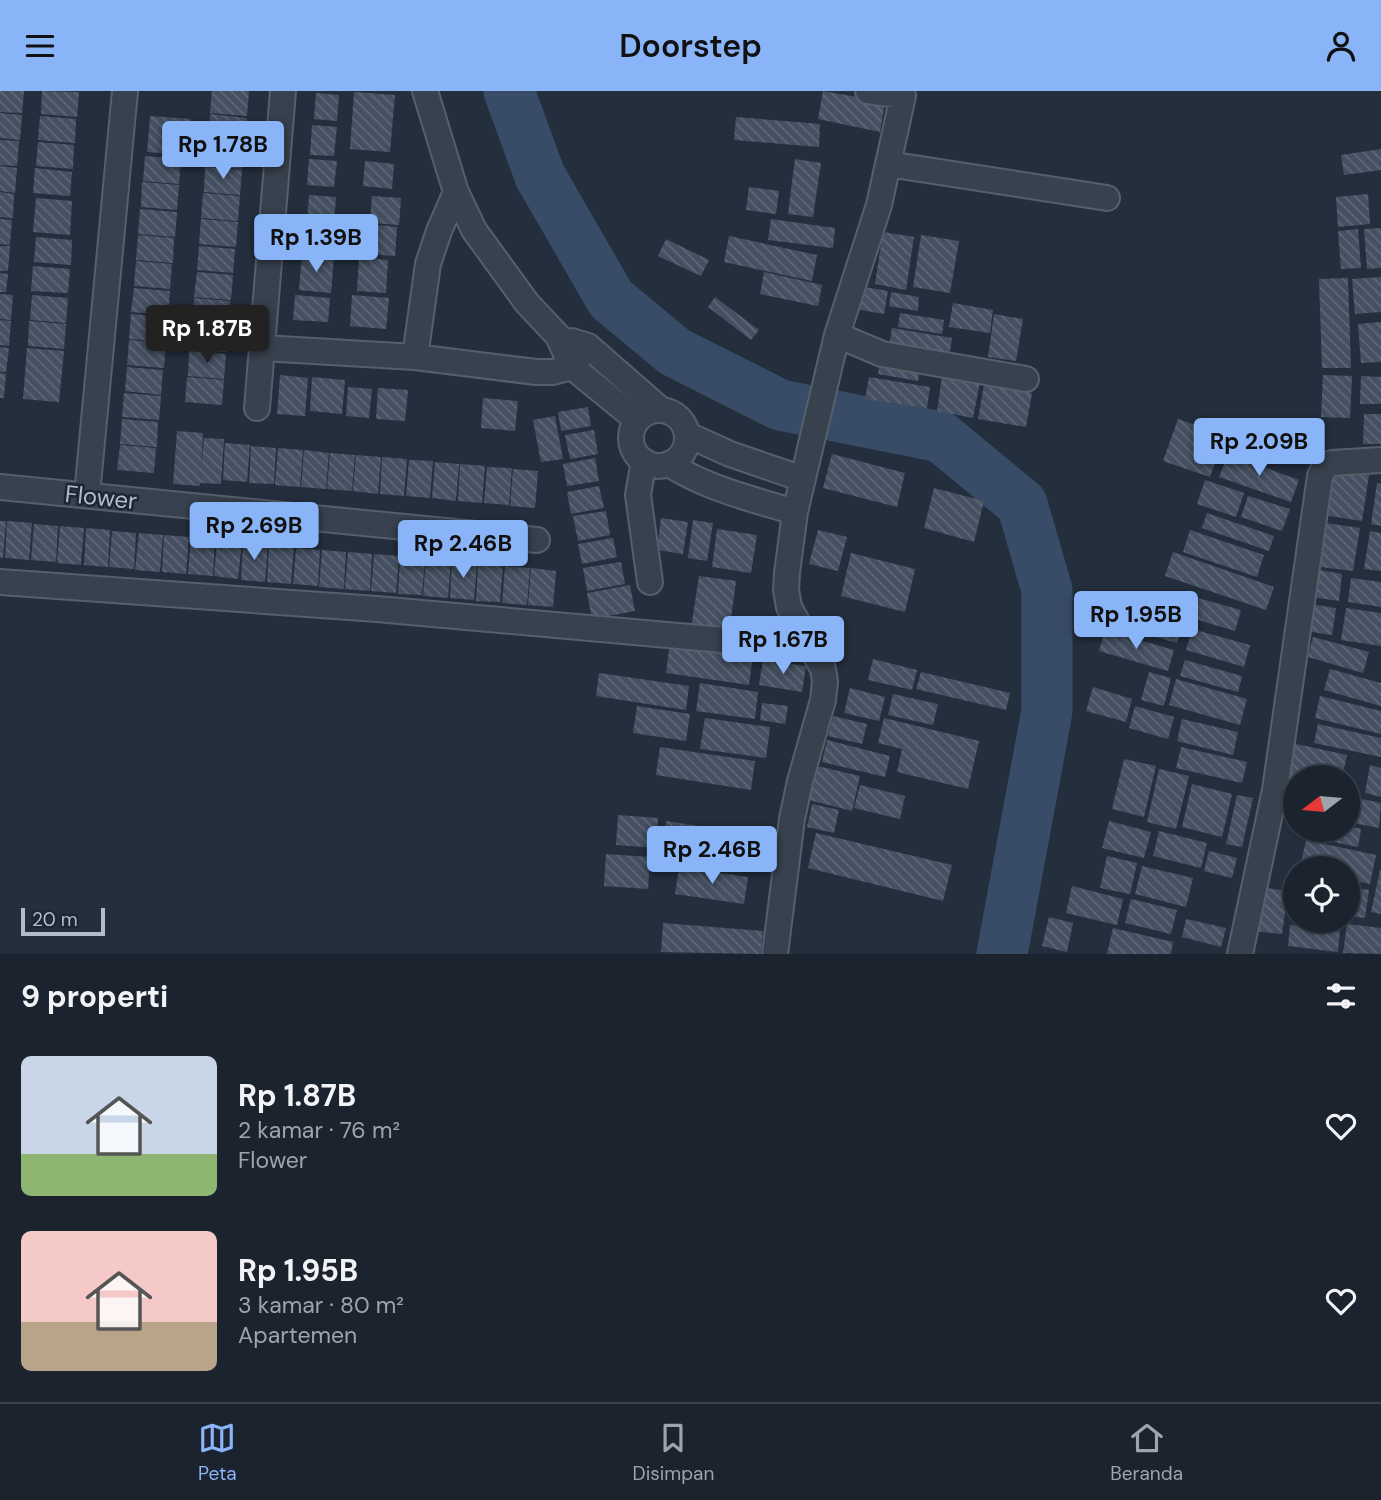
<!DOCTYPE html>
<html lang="id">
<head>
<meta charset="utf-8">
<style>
	body { margin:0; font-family:"DM Sans",sans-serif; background:#282f3a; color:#f1f3f6; height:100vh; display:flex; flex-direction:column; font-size:26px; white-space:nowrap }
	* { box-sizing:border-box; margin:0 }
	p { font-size:23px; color:#a0a4aa }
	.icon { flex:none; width:38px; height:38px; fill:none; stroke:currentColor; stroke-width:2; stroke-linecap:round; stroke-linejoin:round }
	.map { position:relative; height:863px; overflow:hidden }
	.sheet { display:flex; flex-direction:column; background:#1b232e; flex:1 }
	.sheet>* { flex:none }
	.needle { width:46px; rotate:254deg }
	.tools { position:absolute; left:1283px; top:674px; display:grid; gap:14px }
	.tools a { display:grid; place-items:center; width:77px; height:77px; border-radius:50%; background:#1b232e; box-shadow:0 2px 5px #0004,0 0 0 2px #39404a; font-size:35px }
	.scale { position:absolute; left:21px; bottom:18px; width:84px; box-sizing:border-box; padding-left:7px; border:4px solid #b4bcc9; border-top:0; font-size:19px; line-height:24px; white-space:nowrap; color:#b4bcc9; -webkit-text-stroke:5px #1d2633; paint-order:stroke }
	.price { position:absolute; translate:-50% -60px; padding:0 16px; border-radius:7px; background:#8ab4f8; color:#111; font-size:23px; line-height:46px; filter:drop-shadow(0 2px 4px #0008) }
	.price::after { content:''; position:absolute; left:50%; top:42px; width:21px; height:16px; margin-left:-10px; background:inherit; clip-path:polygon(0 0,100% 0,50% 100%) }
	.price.on { background:#222; color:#fff }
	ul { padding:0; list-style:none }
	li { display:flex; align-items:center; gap:21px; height:175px; padding:0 21px }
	li span { display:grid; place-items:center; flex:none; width:196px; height:140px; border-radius:10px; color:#555 }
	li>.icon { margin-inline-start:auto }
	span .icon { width:84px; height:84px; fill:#fffc; stroke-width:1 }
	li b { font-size:30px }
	h2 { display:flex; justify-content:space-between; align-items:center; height:84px; padding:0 21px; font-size:30px }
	header { display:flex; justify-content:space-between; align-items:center; height:91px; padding:0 21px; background:#8ab4f8; color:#111; font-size:32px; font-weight:600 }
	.tabs { display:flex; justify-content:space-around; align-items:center; height:98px; border-top:2px solid #39404a; background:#1b232e; font-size:19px; color:#a0a4aa }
	.tabs a { display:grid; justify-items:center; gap:4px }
	.tabs .on { color:#8ab4f8 }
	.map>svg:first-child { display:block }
</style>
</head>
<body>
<header><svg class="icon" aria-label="menu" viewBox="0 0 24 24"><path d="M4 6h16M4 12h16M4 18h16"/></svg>Doorstep<svg class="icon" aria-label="person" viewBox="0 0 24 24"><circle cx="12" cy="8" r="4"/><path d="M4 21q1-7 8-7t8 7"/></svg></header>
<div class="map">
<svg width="1381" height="863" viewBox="0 0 1381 863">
	<defs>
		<pattern id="building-back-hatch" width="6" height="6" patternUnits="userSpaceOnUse" patternTransform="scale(1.75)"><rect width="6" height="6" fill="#455162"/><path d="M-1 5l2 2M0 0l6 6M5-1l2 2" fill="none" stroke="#5d6877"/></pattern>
	</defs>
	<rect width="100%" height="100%" fill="#242f3e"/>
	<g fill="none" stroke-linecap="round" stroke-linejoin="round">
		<path stroke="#394c67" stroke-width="51" d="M509,0L540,85L611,208L675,261L780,314L941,346L1022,413L1047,499V620L1002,863"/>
	</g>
	<path fill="url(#building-back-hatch)" d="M0,0H24L22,22L0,21Z
		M42,0L79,1L77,26L41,23Z
		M212,0H249L247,25L210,22Z
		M823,0L885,11L880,41L818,28Z
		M354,1L395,4L390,61L350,58Z
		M316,2L339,4L337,30L314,28Z
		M0,22L22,24L20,49L0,47Z
		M210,23L247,27L245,51L208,48Z
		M40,25L76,28L75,52L38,49Z
		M150,25L191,28L187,64L147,61Z
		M736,26L820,33L819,56L734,49Z
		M312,34L337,36L334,65L310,64Z
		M0,49L19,50L17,75L0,74Z
		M208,50L244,53L242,78L206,75Z
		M38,51L74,54L73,78L36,75Z
		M1381,58V79L1344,84L1341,64Z
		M145,65L181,68L179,93L143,90Z
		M309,68L337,70L334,96L307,94Z
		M795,68L821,72L813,126L788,123Z
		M365,70L394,73L392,98L363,95Z
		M0,75L17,77L15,102L0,100Z
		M205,76L242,79L240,104L204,101Z
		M35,77L72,81L70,105L33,102Z
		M142,91L179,94L177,119L141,116Z
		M749,96L779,100L776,123L746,119Z
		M0,101L14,103L13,127L0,126Z
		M203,102L240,105L238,130L201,127Z
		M1368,103L1370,133L1338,136L1336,106Z
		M309,104L336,106L334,132L307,130Z
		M372,105L401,107L399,134L370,132Z
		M36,107L72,110L70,144L33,141Z
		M140,118L177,121L175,146L138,143Z
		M0,128L12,129L10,154L0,153Z
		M201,128L238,131L236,156L199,153Z
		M771,128L835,137L833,157L768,149Z
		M303,133L334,135L331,164L301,161Z
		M370,133L397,136L395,165L368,163Z
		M1381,137V177L1367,178L1364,138Z
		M1358,138L1361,177L1341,178L1338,140Z
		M883,141L914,146L906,199L875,193Z
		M138,144L174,147L173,172L136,169Z
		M921,144L959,150L950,202L913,196Z
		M729,145L817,164L812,190L724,171Z
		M36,146L72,149L71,174L34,171Z
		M666,148L709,169L701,185L658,165Z
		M0,155H10L8,180H0Z
		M199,155L235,158L233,182L197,179Z
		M302,164L334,167L331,202L299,199Z
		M359,166L388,169L386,202L357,200Z
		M136,170L172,173L170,198L134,195Z
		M33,175L70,178L68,202L31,200Z
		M197,181L233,184L231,209L194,206Z
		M764,181L822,194L818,215L760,203Z
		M0,182L8,183L6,201H0Z
		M1381,186V221L1355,223L1352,188Z
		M1348,187L1351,277H1322L1319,188Z
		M858,195L888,200L884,223L855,218Z
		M134,197L170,200L168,224L131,221Z
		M891,201L919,206L918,220L889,215Z
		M0,203L13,204L11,229L0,228Z
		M32,204L68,207L66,232L30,229Z
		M295,204L330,207L328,231L293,229Z
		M352,204L389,207L386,238L350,235Z
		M715,206L759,239L751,249L708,216Z
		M194,207L230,210L229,235L192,232Z
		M953,212L993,219L990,242L949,236Z
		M900,222L944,229L942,243L898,236Z
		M131,223L168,226L166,251L129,248Z
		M994,223L1023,228L1016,270L988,266Z
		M0,229L11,230L9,255L0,254Z
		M29,230L66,233L64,258L28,255Z
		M1381,231V271L1361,272L1358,233Z
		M192,234L228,237L227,261L190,258Z
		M892,237L952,247L948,273L888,263Z
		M129,249L166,252L164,277L127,274Z
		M0,256L9,257L6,281H0Z
		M27,257L64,260L59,311L23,308Z
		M189,260L226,263L224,288L188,285Z
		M881,266L921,273L918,290L878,283Z
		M127,276L163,279L161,304L125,300Z
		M0,282L6,283L4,307H0Z
		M280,284L308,287L305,325L277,323Z
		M1323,284L1352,285L1350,327L1321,326Z
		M942,285L980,291L973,327L937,320Z
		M1361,285L1381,286V313H1360Z
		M187,286L224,289L222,314L185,311Z
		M312,286L345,289L342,323L310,320Z
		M869,286L930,296L927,317L865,308Z
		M984,294L1032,302L1026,336L978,328Z
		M348,296L372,298L369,327L346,325Z
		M378,297L408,299L405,330L376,328Z
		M124,302L161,305L159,329L122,326Z
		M483,307L518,310L515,340L481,337Z
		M588,316L591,335L561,340L558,321Z
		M1364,323H1381V353H1363Z
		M555,325L563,368L541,371L533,329Z
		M122,328L158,331L157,356L120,353Z
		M1178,328L1225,344L1210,386L1163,370Z
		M594,339L598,363L570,368L565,344Z
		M177,340L203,342L201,377L204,347L224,348L221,393L200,392V395L173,393Z
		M225,352L250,354L247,391L223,389Z
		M120,354L156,357L154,382L117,379Z
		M251,355L276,357L274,393L249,392Z
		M278,357L303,359L300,396L275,394Z
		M304,359L329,362L326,398L301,396Z
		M330,362L355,364L352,400L327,398Z
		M832,363L905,382L897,416L823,397Z
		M1228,363L1299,389L1291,411L1219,386Z
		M356,364L381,366L378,403L353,400Z
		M382,366L407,368L404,405L380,403Z
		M595,367L599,390L567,395L563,373Z
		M409,369L433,370L430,407L406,405Z
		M435,371L459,373L456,410L432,407Z
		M460,373L485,375L482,412L458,410Z
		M487,376L512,377L509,414L484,412Z
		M513,378L538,380L535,417L510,415Z
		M1330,378L1369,384L1362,430L1323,424Z
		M1205,389L1244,402L1236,426L1197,413Z
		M1377,392L1381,393V435L1371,433Z
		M599,395L604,417L571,423L567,401Z
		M934,397L984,410L974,451L924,437Z
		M1248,405L1290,418L1282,440L1241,426Z
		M606,420L610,444L578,450L573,425Z
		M1207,422L1274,445L1269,460L1202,437Z
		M661,427L688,431L683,463L657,459Z
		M693,429L713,432L707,470L688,467Z
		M0,430H6L3,467H0Z
		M7,430L32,432L29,469L5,467Z
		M1326,432L1360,437L1353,480L1320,476Z
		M34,433L58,435L56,471L31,469Z
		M60,435L84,437L81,474L57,472Z
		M86,437L110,439L108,476L84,474Z
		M717,438L757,444L751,482L712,476Z
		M818,439L847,446L838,480L809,473Z
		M1190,439L1264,464L1257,486L1183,461Z
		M112,440L136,442L134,478L109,476Z
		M1370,440L1381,442V480L1364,478Z
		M139,442L163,444L160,481L135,479Z
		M164,444L189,446L186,483L162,481Z
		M191,447L215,449L213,485L188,483Z
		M613,447L617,466L582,473L578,453Z
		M217,449L242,451L238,488L214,485Z
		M243,452L268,454L265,491L241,489Z
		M269,455L294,456L291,493L267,491Z
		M296,457L320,459L318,495L293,493Z
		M322,459L346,461L344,498L319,496Z
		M348,461L372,463L370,500L345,498Z
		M1173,461L1274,496L1266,519L1165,485Z
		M851,462L915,478L905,521L841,505Z
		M374,463L399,465L396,502L371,500Z
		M400,466L425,468L422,504L398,503Z
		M426,468L451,470L448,507L423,505Z
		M452,470L477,472L474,509L450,507Z
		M621,471L625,493L587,500L583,477Z
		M478,473L503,475L500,511L476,510Z
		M505,475L530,477L527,514L502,512Z
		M531,477L556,480L553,516L528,514Z
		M1315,478L1342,483L1339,510L1312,506Z
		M699,485L736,490L729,542L691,537Z
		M1351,487L1381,491V516L1348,511Z
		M630,494L635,520L592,528L587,502Z
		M1169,500L1189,506L1184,526L1164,520Z
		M1194,506L1241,519L1235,540L1188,526Z
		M1110,511L1184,531L1177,552L1104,532Z
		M1310,513L1336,517L1332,544L1306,540Z
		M1346,517L1381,522V555L1341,549Z
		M1192,538L1250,554L1244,576L1186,559Z
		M1105,539L1174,559L1168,580L1099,560Z
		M1313,546L1369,561L1363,582L1308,566Z
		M670,551L753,563L749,594L666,582Z
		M873,568L917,579L912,599L868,589Z
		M763,569L806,575L802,601L759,594Z
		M1185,569L1242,585L1238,601L1180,585Z
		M1330,578L1381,592V615L1324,599Z
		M921,581L1010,602L1006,619L916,598Z
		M1149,581L1171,587L1164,615L1141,609Z
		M599,582L689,595L686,619L596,605Z
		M1176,588L1247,608L1240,634L1169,614Z
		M700,592L758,601L755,628L696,620Z
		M1093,596L1132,608L1126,631L1086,620Z
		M850,597L885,606L879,630L844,622Z
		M893,603L938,613L933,634L888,624Z
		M1320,605L1381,620V643L1315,627Z
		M762,612L788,615L785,633L760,629Z
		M637,615L690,623L686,650L633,642Z
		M1135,615L1174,626L1168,648L1129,637Z
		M833,625L867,633L862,653L828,645Z
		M705,627L770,636L766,667L700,658Z
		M884,627L979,650L968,698L897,681L902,658L878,652Z
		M1182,628L1238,641L1233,664L1177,650Z
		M1318,633L1381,647V666L1314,652Z
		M827,649L890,665L885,686L822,671Z
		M1292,652L1347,664L1342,686H1295V689L1285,687Z
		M660,656L755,670L751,699L656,684Z
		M1181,656L1247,671L1242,692L1176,677Z
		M1124,668L1156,675L1144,726L1112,718Z
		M1370,674L1381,677V706L1365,702Z
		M817,675L860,685L852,720L809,709Z
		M1159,678L1189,685L1176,738L1147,731Z
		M1192,693L1232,703L1222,746L1182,736Z
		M860,694L905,705L900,728L854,717Z
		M1237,704L1253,707L1242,756L1226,753Z
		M1348,705L1381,712L1379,737L1348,731Z
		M812,713L839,719L834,742L807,736Z
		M618,724L658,727L656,757L616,754Z
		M666,730L731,740L727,769L662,759Z
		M1109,730L1151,741L1144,767L1102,757Z
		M1348,735L1361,738L1358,756L1314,747L1316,738H1348Z
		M1159,740L1207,752L1201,777L1153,765Z
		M816,742L952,774L943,810L808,777Z
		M1306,749L1376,764L1370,793L1348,788V777H1300Z
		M1209,760L1237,767L1232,787L1204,780Z
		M606,763L650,766L648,798L604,795Z
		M1107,765L1137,772L1130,803L1100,797Z
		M1142,775L1193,787L1186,816L1135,803Z
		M679,776L748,786L744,813L675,803Z
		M1380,779H1381V823L1371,821Z
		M1072,795L1123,808L1117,834L1066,822Z
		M1260,796L1288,800L1282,843L1255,840Z
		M1348,796L1369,799L1365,827L1348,825Z
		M1131,808L1177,819L1171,843L1125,832Z
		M1049,826L1073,832L1067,861L1042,855Z
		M1186,828L1226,837L1221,856L1182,846Z
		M663,832L763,840L761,863L661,861Z
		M1347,833L1381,837V863L1343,862Z
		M1290,834L1340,839L1338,861L1288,855Z
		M1113,837L1173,851L1171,863H1107Z"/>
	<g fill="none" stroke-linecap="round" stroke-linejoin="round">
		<defs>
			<path id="street" d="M425,0L456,101L474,139L527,212L558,245L572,276L637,329
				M888,73L1107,107
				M837,244L882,263L1026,288
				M572,250L588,255L660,318
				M263,257L415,266L536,281H553L572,276L588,255
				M415,266L428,173L439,140L456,101
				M257,317L283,0
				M631 347a28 28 0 1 1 56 0a28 28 0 1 1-56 0Z
				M688,344L730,363L803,388
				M644,370L638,404L650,491
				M669,373C708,398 752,408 795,421
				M0,396L537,449
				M87,404L125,0
				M0,491L377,518L746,551L770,547L797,531
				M775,863L792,728L800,690L823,609L825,591L823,578L789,516L786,499L787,482L795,421L837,244L879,114L903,5L868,0
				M1240,863L1275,699L1320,385L1326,374L1332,372L1381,369"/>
		</defs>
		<use href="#street" stroke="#565f6c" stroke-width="28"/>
		<use href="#street" stroke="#38414e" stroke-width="24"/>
	</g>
	<g text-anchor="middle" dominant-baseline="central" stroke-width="5" stroke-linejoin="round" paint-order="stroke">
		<g font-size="24" fill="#b4bcc9" stroke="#1d2633">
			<text transform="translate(101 406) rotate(6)">Flower</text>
		</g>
	</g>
</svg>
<div class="tools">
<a><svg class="needle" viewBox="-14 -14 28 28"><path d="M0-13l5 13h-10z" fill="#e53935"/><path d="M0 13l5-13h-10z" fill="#a0a4aa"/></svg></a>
<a><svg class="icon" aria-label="locate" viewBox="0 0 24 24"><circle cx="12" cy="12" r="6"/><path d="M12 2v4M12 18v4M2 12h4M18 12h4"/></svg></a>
</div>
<div class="scale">20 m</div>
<b class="price" style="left:223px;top:90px">Rp 1.78B</b>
<b class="price" style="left:316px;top:183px">Rp 1.39B</b>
<b class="price on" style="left:207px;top:274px">Rp 1.87B</b>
<b class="price" style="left:1259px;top:387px">Rp 2.09B</b>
<b class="price" style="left:254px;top:471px">Rp 2.69B</b>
<b class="price" style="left:463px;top:489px">Rp 2.46B</b>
<b class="price" style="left:1136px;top:560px">Rp 1.95B</b>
<b class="price" style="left:783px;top:585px">Rp 1.67B</b>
<b class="price" style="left:712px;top:795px">Rp 2.46B</b>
</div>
<section class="sheet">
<h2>9 properti<svg class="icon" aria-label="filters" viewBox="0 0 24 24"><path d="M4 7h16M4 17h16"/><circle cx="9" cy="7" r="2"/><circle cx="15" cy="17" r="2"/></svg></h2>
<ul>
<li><span style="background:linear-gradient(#c9d6e8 70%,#8fb573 0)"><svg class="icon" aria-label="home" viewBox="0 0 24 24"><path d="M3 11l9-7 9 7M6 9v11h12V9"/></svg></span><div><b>Rp 1.87B</b><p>2 kamar · 76 m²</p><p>Flower</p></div><svg class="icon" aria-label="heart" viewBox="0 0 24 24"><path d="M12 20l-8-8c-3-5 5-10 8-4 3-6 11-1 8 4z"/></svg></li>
<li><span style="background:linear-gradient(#f6c9c9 65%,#b9a48a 0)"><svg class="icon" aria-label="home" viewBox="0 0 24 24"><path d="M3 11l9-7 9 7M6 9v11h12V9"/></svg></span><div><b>Rp 1.95B</b><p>3 kamar · 80 m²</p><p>Apartemen</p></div><svg class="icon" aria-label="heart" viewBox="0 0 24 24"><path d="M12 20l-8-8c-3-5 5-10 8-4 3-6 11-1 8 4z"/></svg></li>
</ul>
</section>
<nav class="tabs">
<a class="on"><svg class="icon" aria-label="map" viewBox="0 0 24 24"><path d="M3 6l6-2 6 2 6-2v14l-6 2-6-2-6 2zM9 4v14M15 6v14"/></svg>Peta</a>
<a><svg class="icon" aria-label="saved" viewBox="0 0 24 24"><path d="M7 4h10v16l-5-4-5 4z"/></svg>Disimpan</a>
<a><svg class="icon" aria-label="home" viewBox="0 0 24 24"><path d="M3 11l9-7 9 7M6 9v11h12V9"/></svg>Beranda</a>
</nav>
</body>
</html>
